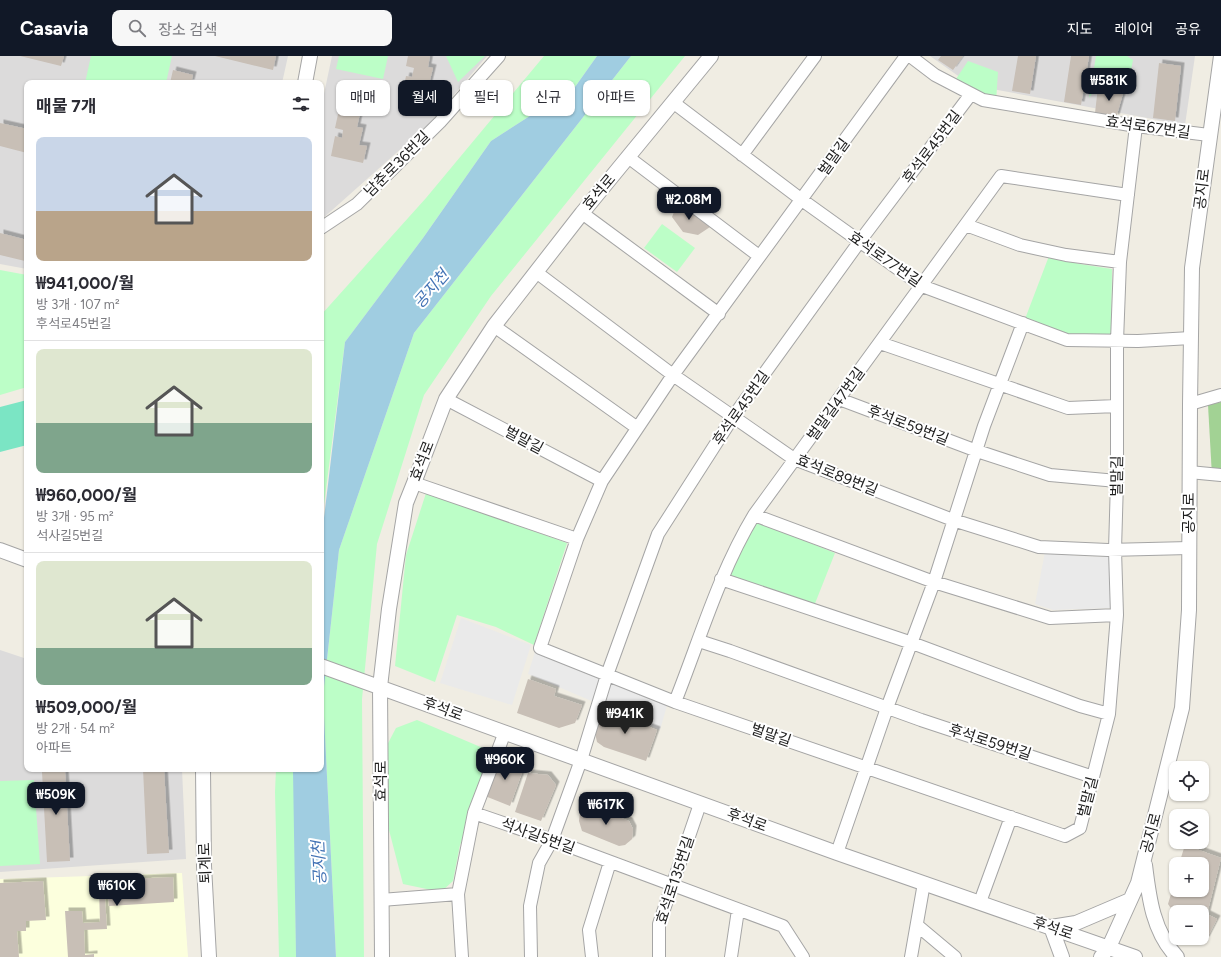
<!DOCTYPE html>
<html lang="ko">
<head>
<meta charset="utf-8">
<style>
	body { margin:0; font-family:Figtree,"Noto Sans KR",sans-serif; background:#f7f7f7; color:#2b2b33; height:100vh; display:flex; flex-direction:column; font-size:15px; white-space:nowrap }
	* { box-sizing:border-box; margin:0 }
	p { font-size:13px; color:#7c7c81 }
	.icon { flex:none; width:22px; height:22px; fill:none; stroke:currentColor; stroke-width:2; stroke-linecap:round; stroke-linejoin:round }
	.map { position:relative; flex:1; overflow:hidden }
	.sheet { position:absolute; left:24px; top:24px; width:300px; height:692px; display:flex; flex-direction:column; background:#fff; border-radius:8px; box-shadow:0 1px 3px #0004 }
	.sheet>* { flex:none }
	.guide { position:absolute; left:336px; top:24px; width:380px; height:36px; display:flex; gap:8px }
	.buttons { position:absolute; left:1169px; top:705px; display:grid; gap:8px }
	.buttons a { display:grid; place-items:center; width:40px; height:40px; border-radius:8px; background:#fff; box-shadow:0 1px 3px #0004; font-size:20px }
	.price { position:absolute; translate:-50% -34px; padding:0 9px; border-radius:8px; background:#111827; color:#fff; font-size:13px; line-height:26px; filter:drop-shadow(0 1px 2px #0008) }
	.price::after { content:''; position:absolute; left:50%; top:24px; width:12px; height:9px; margin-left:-6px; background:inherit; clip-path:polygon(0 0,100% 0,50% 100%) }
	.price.selected { background:#222; color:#fff }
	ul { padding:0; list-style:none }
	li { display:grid; align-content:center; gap:8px; height:212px; padding:0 12px }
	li+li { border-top:1px solid #e1e1e2 }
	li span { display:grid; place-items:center; height:124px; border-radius:8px; color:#555 }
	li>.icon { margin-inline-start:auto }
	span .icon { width:72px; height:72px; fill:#fffc; stroke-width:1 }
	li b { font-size:17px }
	h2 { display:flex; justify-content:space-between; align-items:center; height:48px; padding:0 12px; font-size:17px }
	.chip { padding:0 14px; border-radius:8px; background:#fff; box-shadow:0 1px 3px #0004; font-size:14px; line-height:36px }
	.chip.selected { background:#111827; color:#fff }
	header { display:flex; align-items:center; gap:24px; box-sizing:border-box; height:56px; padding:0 20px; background:#111827; color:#fff }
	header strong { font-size:19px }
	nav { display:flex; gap:22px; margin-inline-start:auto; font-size:14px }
	.search { width:280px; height:36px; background:#f7f7f7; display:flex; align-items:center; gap:10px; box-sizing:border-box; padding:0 14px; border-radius:8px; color:#7c7c81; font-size:15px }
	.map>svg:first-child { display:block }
</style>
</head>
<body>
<header>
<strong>Casavia</strong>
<div class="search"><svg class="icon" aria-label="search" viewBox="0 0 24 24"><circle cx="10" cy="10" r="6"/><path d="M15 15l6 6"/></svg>장소 검색</div>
<nav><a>지도</a><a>레이어</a><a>공유</a></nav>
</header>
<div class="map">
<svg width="1221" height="901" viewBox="0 0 1221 901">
	<defs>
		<filter id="shadow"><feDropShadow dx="3.5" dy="-3.5" stdDeviation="0" flood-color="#0004"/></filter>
	</defs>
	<rect width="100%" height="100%" fill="#f0ede3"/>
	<path fill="#dcdbdb" d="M0,0H288L282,27H27V213L0,208Z
		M332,0H487L431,66L321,164V52Z
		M930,0H1195L1185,69L971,29Z
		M0,594L27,603V713H182L186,803L0,816Z"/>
	<path fill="#fcffdd" d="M182,817L188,901H0V823Z"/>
	<path fill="#a2d294" d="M1221,346V420H1212L1208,349Z"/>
	<path fill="#bcfec7" d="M91,0H172L166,27H85Z
		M339,0H388L383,23L336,13Z
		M446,0H485L458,26Z
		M544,0H597L575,31L491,85L423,182L345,286L321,472V259L426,142Z
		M631,0H685L491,240L424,339L377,488L362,643L364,901H336L323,640L339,494L414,277Z
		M1096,0H1127L1133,4L1129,24L1101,25L1089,42Z
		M968,5L998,16L996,46L972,47L950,32Z
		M662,168L695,192L677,216L644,192Z
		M1049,200L1080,208L1112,213L1111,284L1058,279L1025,263Z
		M0,214L27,219V331L0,339Z
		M427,434L480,456L567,487L534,589L496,571L457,559L435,626L395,610L406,499Z
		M756,465L835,497L814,550L730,521L740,489Z
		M417,664L490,695L470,764L460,789L453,825L441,836L403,828L389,774L386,691L396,672Z
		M276,713H294L296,901H279L275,736Z
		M34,724L40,808L0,810V725Z"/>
	<path fill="#7be5c4" d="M27,344V389L0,396V351Z"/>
	<path fill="#eaeaea" d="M1045,496L1078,500L1112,501V552L1053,554L1035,548Z
		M461,562L531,589L512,649L440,627Z
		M535,596L601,621L594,646L528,618Z
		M611,624L668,646L660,674L601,650Z"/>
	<path fill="#a0cde1" d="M597,0H631L414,277L339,494L323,640L336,901H296L293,715L294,713H321V487L345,286L423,182L491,85L575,31Z"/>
	<path fill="#c8bfb6" filter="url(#shadow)" d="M20,0H64L61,10Z
		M215,0H276L273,14Z
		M408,0H430L428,11L433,12L429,28L438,30L435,47L402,40L406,20L412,21L414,12L406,10Z
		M941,0H963L953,14L938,4Z
		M1018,0H1036L1030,38L1012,35Z
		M1071,0H1089L1081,49L1064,46Z
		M1159,7L1181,10L1175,65L1153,62Z
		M173,14L193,19L191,27H170Z
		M1098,31L1124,34L1116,62L1095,57Z
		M340,49L361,53L357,71L363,72L359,89L367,90L363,107L331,100L335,80L342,82L343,74L335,72Z
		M0,67L27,73V97L0,90Z
		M678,146L710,171L698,179L683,176L672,161Z
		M0,177L27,184L25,205L0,199Z
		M528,623L556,633L554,640L582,649L575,667L559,672L517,657Z
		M603,653L657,674L646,705L604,691L597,686L595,677Z
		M500,699L524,711L510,750L485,740Z
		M143,713H164L169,797L147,798Z
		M65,715L70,805L47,806L42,716Z
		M528,717L548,719L556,729L541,765L515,756Z
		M590,750L629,765L633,773L632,783L625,789L619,790L582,775L579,765L580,757L584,751Z
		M1185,789L1221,802L1207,858L1217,863L1206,884L1202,883V856H1176V860L1168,848L1176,821V834H1202V808H1179Z
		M173,821L174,846L109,850L108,842H105L107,873L84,874L85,899L94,898V901H68L65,855H82L83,867L100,866L99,834H108L107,824Z
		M43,825L46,864L26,865V875H17L19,901H0V827Z"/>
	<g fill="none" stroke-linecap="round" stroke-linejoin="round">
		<defs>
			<path id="minor" d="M906,0L673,319L602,425L577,483L540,592L675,646L1065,780L1080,772L1109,658L1117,559L1115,494L1117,425V285L1120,206L1136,70
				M910,0L935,19L983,44L1136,70L1209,79
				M674,47L802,144L922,230L1067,284L1138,285L1191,282
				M742,99L815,0
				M628,101L759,200
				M582,157L719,258
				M966,169L1020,189L1066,199L1120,206
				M321,172L357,148L440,66L499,0
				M536,216L673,319L794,403L953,464L1039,491L1108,494L1189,492
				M494,270L636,371
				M880,287L1068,352L1117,350
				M446,343L602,425
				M839,343L977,395L1050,419L1117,425
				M1190,348L1221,339
				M1189,416L1221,419
				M414,427L577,483
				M754,459L934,526L1050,562L1117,559
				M721,523L912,587L1080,650L1109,658
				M699,585L730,595L921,664L1093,721
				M675,646C700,583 719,517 754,459L1001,120L1128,139
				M474,757L552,784L783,870L803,901
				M837,797L887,652L934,526L984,370L1023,267
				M381,844L458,838
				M980,846L1011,761
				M918,870L955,901
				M462,901L458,838L474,757L505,676
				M531,901L530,850L539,807L552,784L581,704L607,619L658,478L733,361L860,185L971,38
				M592,901L589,874L610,806
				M659,901V868L700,748
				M731,901L738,854
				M911,901L924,827"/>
			<path id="tertiary" d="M305,27L310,0
				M0,494L27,504
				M321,610L837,797L1135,901
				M203,713L204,810L209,901
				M1145,809C1149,842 1153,876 1177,901
				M382,901L380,631L389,553L406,447L414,427L446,343L494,270L582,157L711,0
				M1062,901L1051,871L1076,867L1130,844
				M1101,901L1109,891L1138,827L1182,652L1189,554L1190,348L1192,212L1221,0"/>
		</defs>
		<use href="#minor" stroke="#a5a5a5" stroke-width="14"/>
		<use href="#tertiary" stroke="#a5a5a5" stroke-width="16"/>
		<use href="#minor" stroke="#fff" stroke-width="12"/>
		<use href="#tertiary" stroke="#fff" stroke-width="14"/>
	</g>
	<g text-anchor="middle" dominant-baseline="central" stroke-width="4" stroke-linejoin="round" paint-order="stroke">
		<g font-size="15" fill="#1e1e1e" stroke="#fff">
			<text transform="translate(1148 71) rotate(8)">효석로67번길</text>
			<text transform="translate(932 91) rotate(-53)">후석로45번길</text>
			<text transform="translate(834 101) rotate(-54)">벌말길</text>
			<text transform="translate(397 108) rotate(-45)">남춘로36번길</text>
			<text transform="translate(1202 133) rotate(-83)">공지로</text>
			<text transform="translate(599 136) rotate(-50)">효석로</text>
			<text transform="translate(885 203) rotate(35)">효석로77번길</text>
			<text transform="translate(836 348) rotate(-54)">벌말길47번길</text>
			<text transform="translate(741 352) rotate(-55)">후석로45번길</text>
			<text transform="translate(908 369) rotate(21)">후석로59번길</text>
			<text transform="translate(524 384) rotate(28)">벌말길</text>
			<text transform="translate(422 405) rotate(-69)">효석로</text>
			<text transform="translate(837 419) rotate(22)">효석로89번길</text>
			<text transform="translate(1117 420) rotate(-89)">벌말길</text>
			<text transform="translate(1189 457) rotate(-90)">공지로</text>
			<text transform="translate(443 653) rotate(20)">후석로</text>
			<text transform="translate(771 679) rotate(19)">벌말길</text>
			<text transform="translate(990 686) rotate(18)">후석로59번길</text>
			<text transform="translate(381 725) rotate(-90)">효석로</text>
			<text transform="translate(1088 741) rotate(-76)">벌말길</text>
			<text transform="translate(747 764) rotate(20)">후석로</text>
			<text transform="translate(1151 777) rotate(-75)">공지로</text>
			<text transform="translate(538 780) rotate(20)">석사길5번길</text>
			<text transform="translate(205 807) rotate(-92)">퇴계로</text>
			<text transform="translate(675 824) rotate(-72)">효석로135번길</text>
			<text transform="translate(1053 872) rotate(19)">후석로</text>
		</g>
		<g font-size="16" font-style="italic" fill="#4373b5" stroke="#fff">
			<text transform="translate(431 233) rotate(-49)">공지천</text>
			<text transform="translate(319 807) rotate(-93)">공지천</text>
		</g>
	</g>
</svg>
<div class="buttons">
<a><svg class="icon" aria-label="locate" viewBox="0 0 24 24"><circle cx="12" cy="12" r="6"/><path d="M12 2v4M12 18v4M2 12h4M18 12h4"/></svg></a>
<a><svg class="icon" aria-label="layers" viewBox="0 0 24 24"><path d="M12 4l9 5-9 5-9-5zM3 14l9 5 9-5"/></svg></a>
<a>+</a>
<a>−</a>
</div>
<b class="price" style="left:1109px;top:46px">₩581K</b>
<b class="price" style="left:689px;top:165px">₩2.08M</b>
<b class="price selected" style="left:625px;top:679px">₩941K</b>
<b class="price" style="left:505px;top:725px">₩960K</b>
<b class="price" style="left:56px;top:760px">₩509K</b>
<b class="price" style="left:606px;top:770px">₩617K</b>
<b class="price" style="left:117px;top:851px">₩610K</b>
<div class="guide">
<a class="chip">매매</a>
<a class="chip selected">월세</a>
<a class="chip">필터</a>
<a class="chip">신규</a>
<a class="chip">아파트</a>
</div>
<section class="sheet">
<h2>매물 7개<svg class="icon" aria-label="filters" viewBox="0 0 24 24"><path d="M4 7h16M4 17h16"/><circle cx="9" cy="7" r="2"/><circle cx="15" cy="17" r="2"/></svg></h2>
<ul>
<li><span style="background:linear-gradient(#c9d6e8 60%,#b9a48a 0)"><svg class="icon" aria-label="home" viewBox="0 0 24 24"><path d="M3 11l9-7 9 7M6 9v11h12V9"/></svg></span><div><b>₩941,000/월</b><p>방 3개 · 107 m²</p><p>후석로45번길</p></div></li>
<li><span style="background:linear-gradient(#dfe7d0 60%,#7fa58c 0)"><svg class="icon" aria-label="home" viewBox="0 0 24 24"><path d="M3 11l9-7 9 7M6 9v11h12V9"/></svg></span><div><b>₩960,000/월</b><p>방 3개 · 95 m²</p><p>석사길5번길</p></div></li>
<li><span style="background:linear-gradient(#dfe7d0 70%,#7fa58c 0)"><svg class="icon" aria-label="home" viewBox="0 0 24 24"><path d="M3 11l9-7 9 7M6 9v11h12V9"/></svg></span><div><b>₩509,000/월</b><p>방 2개 · 54 m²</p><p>아파트</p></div></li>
</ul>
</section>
</div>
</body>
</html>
